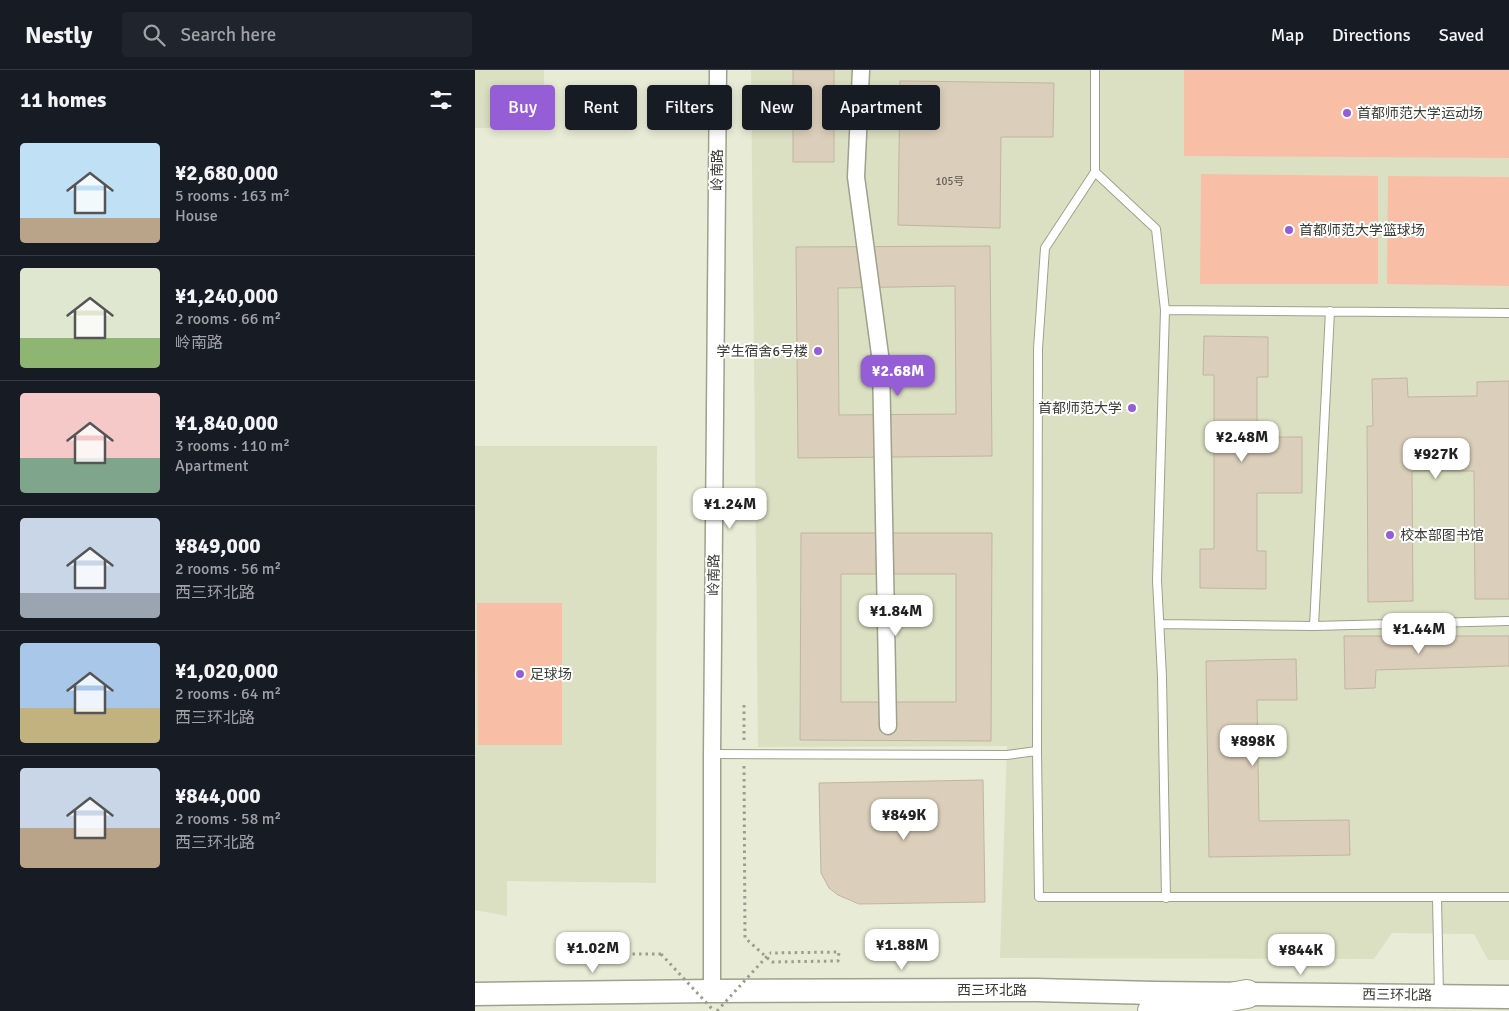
<!DOCTYPE html>
<html lang="en">
<head>
<meta charset="utf-8">
<style>
	body { margin:0; font-family:Signika,"Noto Sans SC",sans-serif; background:#20242c; color:#f1f3f6; height:100vh; display:flex; flex-direction:column; font-size:19px; white-space:nowrap }
	* { box-sizing:border-box; margin:0 }
	p { font-size:16px; color:#9ea1a6 }
	.icon { flex:none; width:28px; height:28px; fill:none; stroke:currentColor; stroke-width:2; stroke-linecap:round; stroke-linejoin:round }
	.map { position:relative; flex:1; overflow:hidden }
	.sheet { display:flex; flex-direction:column; background:#171b24; width:475px }
	.sheet>* { flex:none }
	.banner { position:absolute; left:15px; top:15px; width:475px; height:45px; display:flex; gap:10px }
	.price { position:absolute; translate:-50% -42px; padding:0 11px; border-radius:10px; background:#fff; color:#222; font-size:16px; line-height:32px; filter:drop-shadow(0 1px 2px #0008) }
	.price::after { content:''; position:absolute; left:50%; top:30px; width:15px; height:11px; margin-left:-8px; background:inherit; clip-path:polygon(0 0,100% 0,50% 100%) }
	.price.on { background:#955ed7; color:#fff }
	ul { padding:0; list-style:none }
	li { display:flex; align-items:center; gap:15px; height:125px; padding:0 20px }
	li+li { border-top:1px solid #363941 }
	li span { display:grid; place-items:center; flex:none; width:140px; height:100px; border-radius:5px; color:#555 }
	li>.icon { margin-inline-start:auto }
	span .icon { width:60px; height:60px; fill:#fffc; stroke-width:1 }
	li b { font-size:21px }
	h2 { display:flex; justify-content:space-between; align-items:center; height:60px; padding:0 20px; font-size:21px }
	.pill { padding:0 18px; border-radius:5px; background:#171b24; box-shadow:0 2px 8px #0003; font-size:18px; line-height:45px }
	.pill.on { background:#955ed7; color:#fff }
	header { display:flex; align-items:center; gap:30px; box-sizing:border-box; height:70px; padding:0 25px; background:#171b24; border-bottom:1px solid #363941 }
	header strong { font-size:24px }
	nav { display:flex; gap:28px; margin-inline-start:auto; font-size:18px }
	.search { width:350px; height:45px; background:#20242c; display:flex; align-items:center; gap:12px; box-sizing:border-box; padding:0 18px; border-radius:5px; color:#9ea1a6; font-size:19px }
	main { display:flex; flex:1; min-height:0 }
	.map>svg:first-child { display:block }
</style>
</head>
<body>
<header>
<strong>Nestly</strong>
<div class="search"><svg class="icon" aria-label="search" viewBox="0 0 24 24"><circle cx="10" cy="10" r="6"/><path d="M15 15l6 6"/></svg>Search here</div>
<nav><a>Map</a><a>Directions</a><a>Saved</a></nav>
</header>
<main>
<section class="sheet">
<h2>11 homes<svg class="icon" aria-label="filters" viewBox="0 0 24 24"><path d="M4 7h16M4 17h16"/><circle cx="9" cy="7" r="2"/><circle cx="15" cy="17" r="2"/></svg></h2>
<ul>
<li><span style="background:linear-gradient(#bfe0f5 75%,#b9a48a 0)"><svg class="icon" aria-label="home" viewBox="0 0 24 24"><path d="M3 11l9-7 9 7M6 9v11h12V9"/></svg></span><div><b>¥2,680,000</b><p>5 rooms · 163 m²</p><p>House</p></div></li>
<li><span style="background:linear-gradient(#dfe7d0 70%,#8fb573 0)"><svg class="icon" aria-label="home" viewBox="0 0 24 24"><path d="M3 11l9-7 9 7M6 9v11h12V9"/></svg></span><div><b>¥1,240,000</b><p>2 rooms · 66 m²</p><p>岭南路</p></div></li>
<li><span style="background:linear-gradient(#f6c9c9 65%,#7fa58c 0)"><svg class="icon" aria-label="home" viewBox="0 0 24 24"><path d="M3 11l9-7 9 7M6 9v11h12V9"/></svg></span><div><b>¥1,840,000</b><p>3 rooms · 110 m²</p><p>Apartment</p></div></li>
<li><span style="background:linear-gradient(#c9d6e8 75%,#9aa5b1 0)"><svg class="icon" aria-label="home" viewBox="0 0 24 24"><path d="M3 11l9-7 9 7M6 9v11h12V9"/></svg></span><div><b>¥849,000</b><p>2 rooms · 56 m²</p><p>西三环北路</p></div></li>
<li><span style="background:linear-gradient(#a9c7e8 65%,#c2b280 0)"><svg class="icon" aria-label="home" viewBox="0 0 24 24"><path d="M3 11l9-7 9 7M6 9v11h12V9"/></svg></span><div><b>¥1,020,000</b><p>2 rooms · 64 m²</p><p>西三环北路</p></div></li>
<li><span style="background:linear-gradient(#c9d6e8 60%,#b9a48a 0)"><svg class="icon" aria-label="home" viewBox="0 0 24 24"><path d="M3 11l9-7 9 7M6 9v11h12V9"/></svg></span><div><b>¥844,000</b><p>2 rooms · 58 m²</p><p>西三环北路</p></div></li>
</ul>
</section>
<div class="map">
<svg width="1034" height="941" viewBox="0 0 1034 941">
	<rect width="100%" height="100%" fill="#e8ebd5"/>
	<path fill="#dbe0c2" d="M0,0H69V58H0Z
		M276,0H1034V890H1013L999,864L917,863L899,889L525,888L532,676L283,677Z
		M0,376H182L181,813L32,811V846L0,840Z"/>
	<path fill="#f8bfa6" d="M709,0H1034V88L709,86Z
		M726,104L903,106V214H725Z
		M913,106L1034,107V216L912,214Z
		M2,533H87V675H3Z"/>
	<path fill="#dbcfbb" stroke="#c1b5a2" fill-rule="evenodd" d="M318,0H359V92H318Z
		M425,11L579,13L578,67H526L525,158L423,155Z
		M515,176L517,386L323,388L321,177ZM480,216L481,344L364,345L363,218Z
		M729,266L793,267V307H782V367H827V423H782V481H791V519L725,518V479H739V305H728Z
		M932,308L933,327L1002,326V312L1034,311V529H1000L999,401H937L938,531L893,532L892,356H898L897,309Z
		M326,463H517L516,671L325,670ZM366,504H481V632H366Z
		M869,566H1034V596L901,600L900,618L870,619Z
		M821,589L822,630H782L784,751L874,750L875,785L734,787L731,591Z
		M508,710L510,832L384,834L363,825L354,818L346,803L344,713Z"/>
	<g fill="none" stroke-linecap="round" stroke-linejoin="round">
		<defs>
			<path id="lane" d="M620,102L681,159L690,240L1034,243
				M690,240L682,510L687,607L691,828
				M685,554L839,556L1034,551
				M839,556L855,241
				M562,681L564,827H1034
				M237,684L532,685L562,681L563,279L570,178L620,102V0
				M962,828L964,924"/>
			<path id="street" d="M386,0L381,107L406,292L413,656
				M237,921V684L243,0"/>
			<path id="secondary" d="M0,924L237,921L561,920L679,923L1034,927"/>
			<path id="highway" d="M677,941L772,924"/>
		</defs>
		<use href="#lane" stroke="#9ea18d" stroke-width="10"/>
		<use href="#street" stroke="#9ea18d" stroke-width="19"/>
		<use href="#secondary" stroke="#9ea18d" stroke-width="25"/>
		<use href="#highway" stroke="#9ea18d" stroke-width="30"/>
		<path stroke="#9c9e8d" stroke-width="3" stroke-dasharray="2.5 4" stroke-linecap="butt" d="M269,635V673
			M269,696L270,868L297,892L363,891L364,882L295,883
			M125,884H186"/>
		<use href="#lane" stroke="#fff" stroke-width="8"/>
		<use href="#street" stroke="#fff" stroke-width="16"/>
		<use href="#secondary" stroke="#fff" stroke-width="22"/>
		<use href="#highway" stroke="#fff" stroke-width="28"/>
		<path stroke="#9c9e8d" stroke-width="3" stroke-dasharray="2.5 4" stroke-linecap="butt" d="M186,884L239,941
			M242,941L295,883"/>
	</g>
	<g fill="#955ed7" stroke="#fff" stroke-width="2">
		<circle cx="872" cy="43" r="5"/>
		<circle cx="814" cy="160" r="5"/>
		<circle cx="343" cy="281" r="5"/>
		<circle cx="657" cy="338" r="5"/>
		<circle cx="915" cy="465" r="5"/>
		<circle cx="45" cy="604" r="5"/>
	</g>
	<g text-anchor="middle" dominant-baseline="central" stroke-width="4" stroke-linejoin="round" paint-order="stroke">
		<g font-size="11" fill="#626054">
			<text x="475" y="111">105号</text>
		</g>
		<g font-size="14" fill="#3a3b32" stroke="#fff" text-anchor="start">
			<text x="882" y="43">首都师范大学运动场</text>
			<text x="824" y="160">首都师范大学篮球场</text>
			<text x="333" y="281" text-anchor="end">学生宿舍6号楼</text>
			<text x="647" y="338" text-anchor="end">首都师范大学</text>
			<text x="925" y="465">校本部图书馆</text>
			<text x="55" y="604">足球场</text>
		</g>
		<g font-size="14" fill="#3a3b32" stroke="#fff">
			<text transform="translate(242 100) rotate(-90)">岭南路</text>
			<text transform="translate(239 505) rotate(-89)">岭南路</text>
			<text x="517" y="920">西三环北路</text>
			<text transform="translate(922 925) rotate(1)">西三环北路</text>
		</g>
	</g>
</svg>
<b class="price on" style="left:423px;top:327px">¥2.68M</b>
<b class="price" style="left:767px;top:393px">¥2.48M</b>
<b class="price" style="left:961px;top:410px">¥927K</b>
<b class="price" style="left:255px;top:460px">¥1.24M</b>
<b class="price" style="left:421px;top:567px">¥1.84M</b>
<b class="price" style="left:944px;top:585px">¥1.44M</b>
<b class="price" style="left:778px;top:697px">¥898K</b>
<b class="price" style="left:429px;top:771px">¥849K</b>
<b class="price" style="left:427px;top:901px">¥1.88M</b>
<b class="price" style="left:118px;top:904px">¥1.02M</b>
<b class="price" style="left:826px;top:906px">¥844K</b>
<div class="banner">
<a class="pill on">Buy</a>
<a class="pill">Rent</a>
<a class="pill">Filters</a>
<a class="pill">New</a>
<a class="pill">Apartment</a>
</div>
</div>
</main>
</body>
</html>
